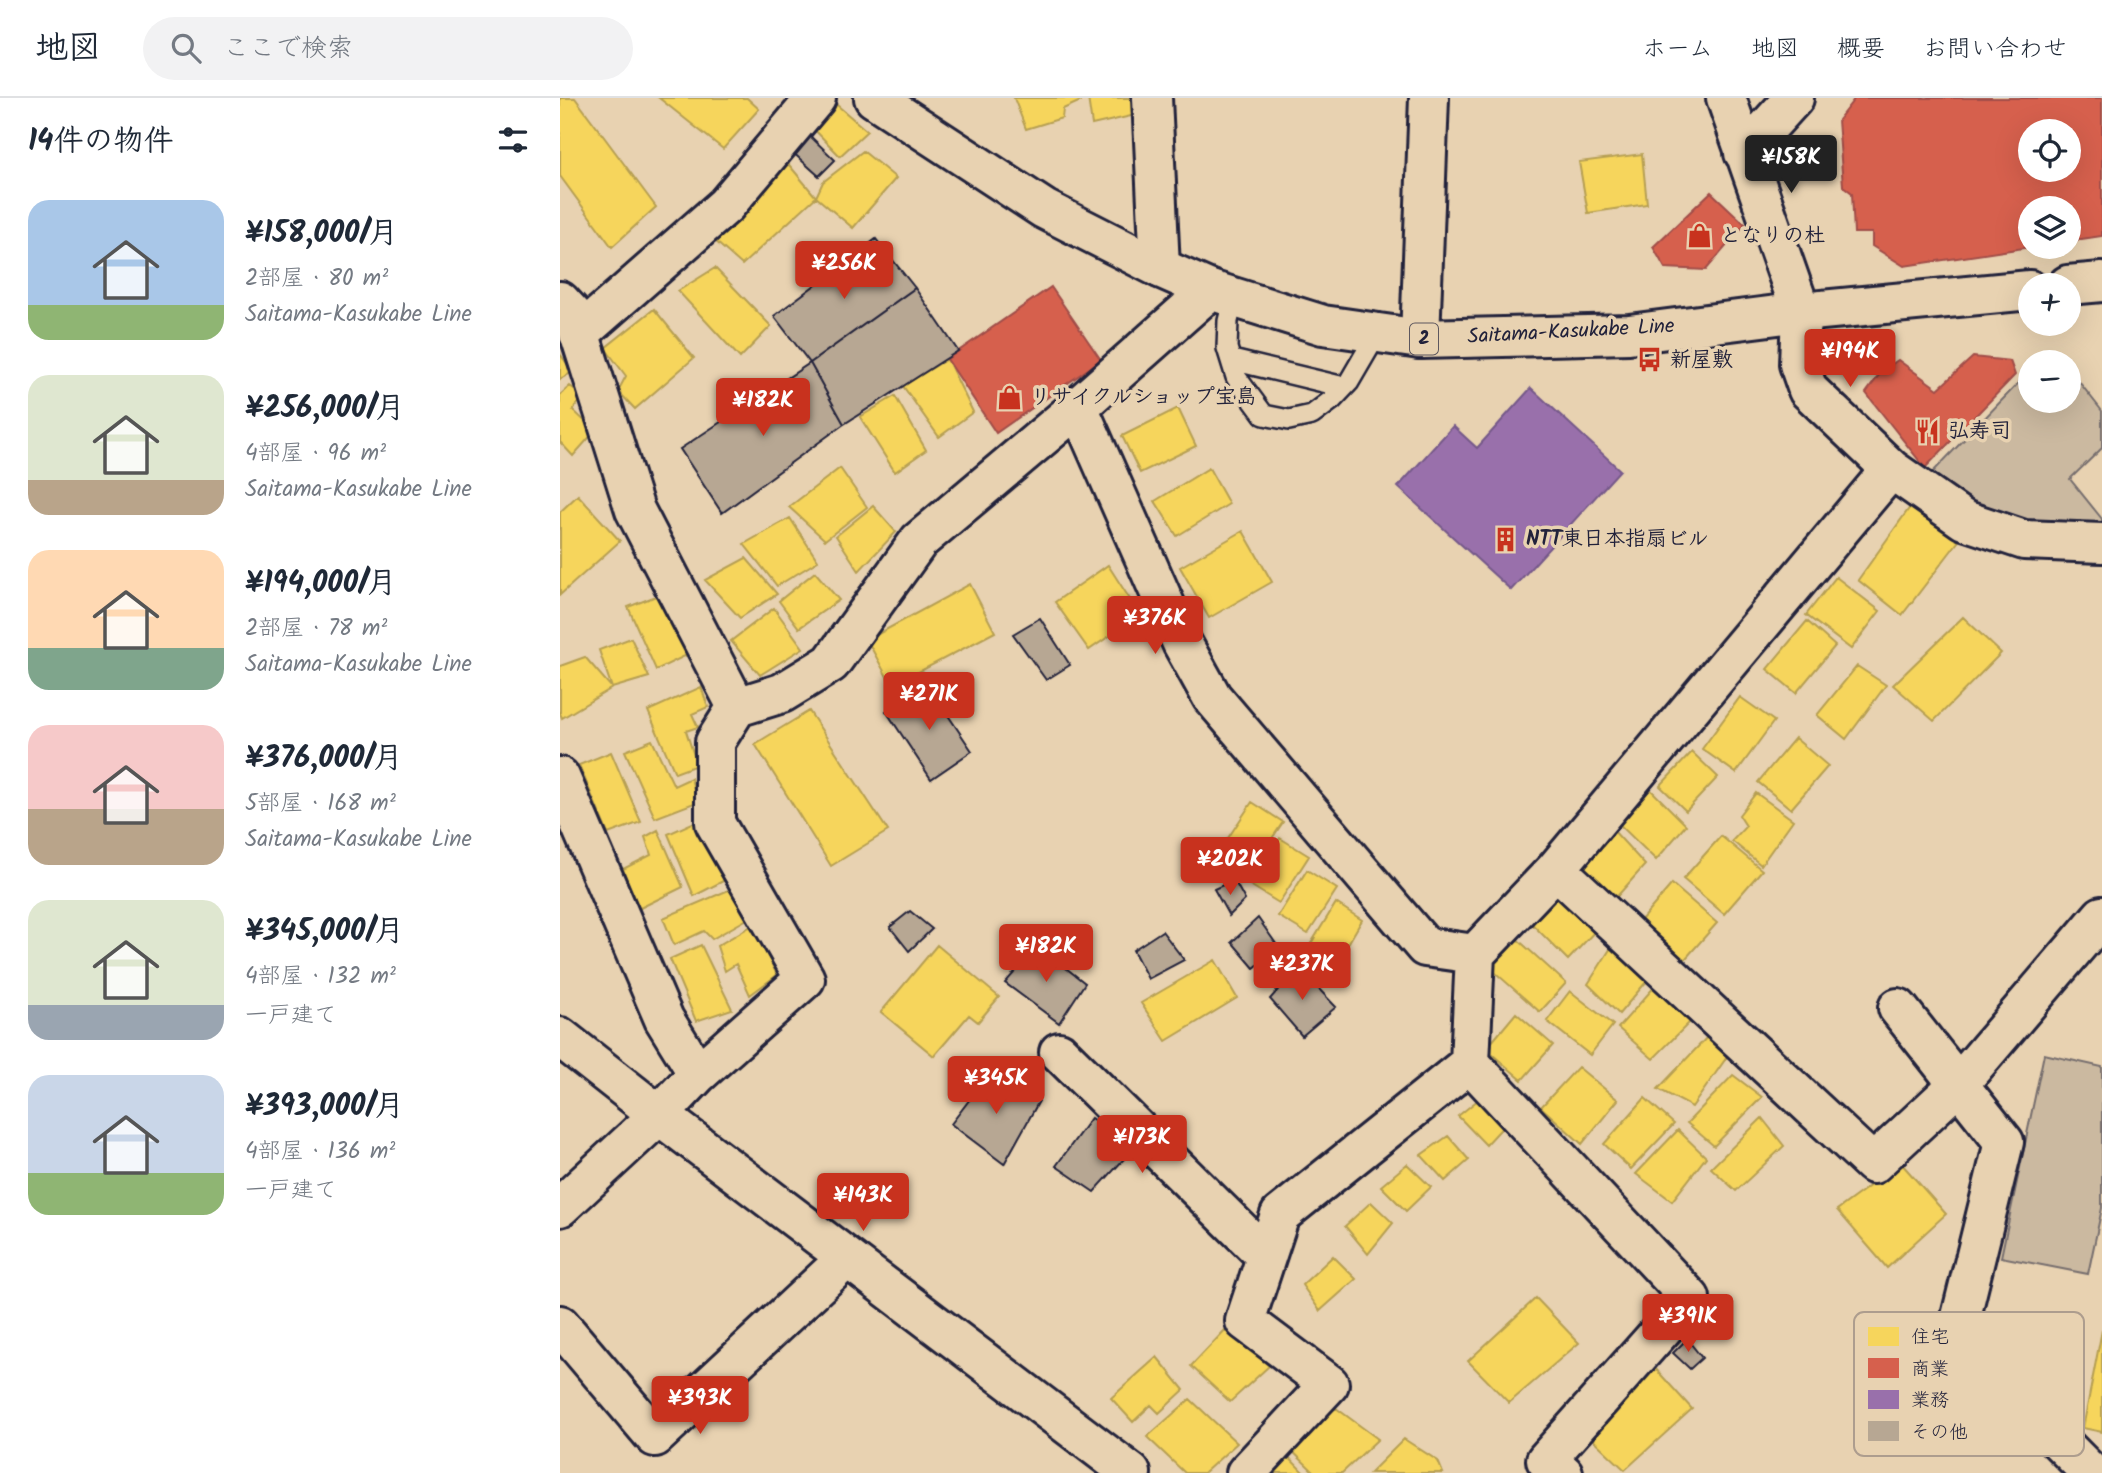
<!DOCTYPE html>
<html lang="ja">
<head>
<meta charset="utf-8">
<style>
	body { margin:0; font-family:Kalam,"Klee One",sans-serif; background:#f2f2f3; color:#1f2937; height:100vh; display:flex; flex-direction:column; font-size:26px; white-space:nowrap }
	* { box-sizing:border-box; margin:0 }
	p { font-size:23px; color:#747a83 }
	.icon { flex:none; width:38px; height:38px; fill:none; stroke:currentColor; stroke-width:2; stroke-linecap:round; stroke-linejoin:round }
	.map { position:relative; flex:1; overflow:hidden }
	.side { display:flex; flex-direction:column; background:#fff; width:560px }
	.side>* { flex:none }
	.controls { position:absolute; left:1458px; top:21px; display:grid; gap:14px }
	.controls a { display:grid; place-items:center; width:63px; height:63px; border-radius:50%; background:#fff; box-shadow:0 7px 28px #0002; font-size:35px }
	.price { position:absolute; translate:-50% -60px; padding:0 16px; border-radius:7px; background:#c8321e; color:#fff; font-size:23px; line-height:46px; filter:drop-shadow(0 2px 4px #0008) }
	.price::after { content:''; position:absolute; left:50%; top:42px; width:21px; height:16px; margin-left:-10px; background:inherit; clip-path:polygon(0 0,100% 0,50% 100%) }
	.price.current { background:#222; color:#fff }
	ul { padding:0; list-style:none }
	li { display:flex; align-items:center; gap:21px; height:175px; padding:0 28px }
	li span { display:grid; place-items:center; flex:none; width:196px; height:140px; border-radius:21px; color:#555 }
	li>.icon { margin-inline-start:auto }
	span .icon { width:84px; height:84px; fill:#fffc; stroke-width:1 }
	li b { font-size:30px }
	h2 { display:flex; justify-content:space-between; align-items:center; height:84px; padding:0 28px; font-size:30px }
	header { display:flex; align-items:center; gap:42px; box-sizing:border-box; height:98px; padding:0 35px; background:#fff; border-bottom:2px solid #e0e1e3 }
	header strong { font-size:33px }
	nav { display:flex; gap:38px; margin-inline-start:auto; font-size:24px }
	.search { width:490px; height:63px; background:#f2f2f3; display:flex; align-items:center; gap:18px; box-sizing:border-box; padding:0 24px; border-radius:38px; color:#747a83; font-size:26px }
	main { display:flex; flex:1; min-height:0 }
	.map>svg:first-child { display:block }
</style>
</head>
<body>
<header>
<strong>地図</strong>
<div class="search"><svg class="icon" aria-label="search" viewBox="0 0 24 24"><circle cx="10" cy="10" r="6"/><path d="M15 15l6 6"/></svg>ここで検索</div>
<nav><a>ホーム</a><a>地図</a><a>概要</a><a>お問い合わせ</a></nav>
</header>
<main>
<section class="side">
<h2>14件の物件<svg class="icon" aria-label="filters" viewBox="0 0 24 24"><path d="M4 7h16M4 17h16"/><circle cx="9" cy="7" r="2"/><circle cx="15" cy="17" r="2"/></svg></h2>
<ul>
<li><span style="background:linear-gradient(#a9c7e8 75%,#8fb573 0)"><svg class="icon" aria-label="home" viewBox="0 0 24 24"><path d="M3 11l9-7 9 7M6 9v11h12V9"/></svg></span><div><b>¥158,000/月</b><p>2部屋 · 80 m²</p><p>Saitama-Kasukabe Line</p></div></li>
<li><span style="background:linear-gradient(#dfe7d0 75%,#b9a48a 0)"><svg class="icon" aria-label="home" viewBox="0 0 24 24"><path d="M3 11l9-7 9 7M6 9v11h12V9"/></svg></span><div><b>¥256,000/月</b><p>4部屋 · 96 m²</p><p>Saitama-Kasukabe Line</p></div></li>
<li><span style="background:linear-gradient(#ffd9b3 70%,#7fa58c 0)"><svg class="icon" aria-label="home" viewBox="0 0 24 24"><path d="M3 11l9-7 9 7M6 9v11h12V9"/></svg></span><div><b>¥194,000/月</b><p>2部屋 · 78 m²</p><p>Saitama-Kasukabe Line</p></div></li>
<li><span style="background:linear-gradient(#f6c9c9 60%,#b9a48a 0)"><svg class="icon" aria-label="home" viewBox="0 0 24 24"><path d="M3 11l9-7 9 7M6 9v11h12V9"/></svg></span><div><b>¥376,000/月</b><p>5部屋 · 168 m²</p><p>Saitama-Kasukabe Line</p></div></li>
<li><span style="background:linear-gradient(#dfe7d0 75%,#9aa5b1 0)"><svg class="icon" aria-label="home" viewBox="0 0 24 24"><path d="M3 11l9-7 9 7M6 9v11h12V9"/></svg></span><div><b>¥345,000/月</b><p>4部屋 · 132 m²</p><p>一戸建て</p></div></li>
<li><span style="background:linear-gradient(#c9d6e8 70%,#8fb573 0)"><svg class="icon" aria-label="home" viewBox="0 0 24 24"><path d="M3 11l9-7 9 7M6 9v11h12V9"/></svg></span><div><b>¥393,000/月</b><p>4部屋 · 136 m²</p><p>一戸建て</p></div></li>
</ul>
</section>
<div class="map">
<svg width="1542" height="1375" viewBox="0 0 1542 1375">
	<rect width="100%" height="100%" fill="#e8d2b1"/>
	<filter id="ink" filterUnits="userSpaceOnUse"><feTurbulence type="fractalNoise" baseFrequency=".0143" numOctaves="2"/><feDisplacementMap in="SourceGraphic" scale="14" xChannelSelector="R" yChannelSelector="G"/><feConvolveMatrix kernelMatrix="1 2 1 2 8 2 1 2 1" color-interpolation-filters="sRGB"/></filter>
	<g filter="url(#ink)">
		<path fill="#cbb9a0" stroke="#766e6e" stroke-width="2" d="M1509,271L1542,313V350L1510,381L1542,421V435L1460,432L1387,398L1369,378L1470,273V303H1508Z
			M1484,956L1542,969V1110L1528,1176L1441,1159Z"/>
		<path fill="#f6d55c" stroke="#b69f52" stroke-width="2" d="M0,0H15L96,109L52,149L0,78Z
			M99,0H187L199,11L163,51Z
			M454,0H520L521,3L503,11L502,20L466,31Z
			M528,0H577L580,16L532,27Z
			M270,1L307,33L280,58L247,24Z
			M214,49L256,99L182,167L145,134Z
			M303,53L336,80L293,130L256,99L263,84Z
			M1082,56L1087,106L1028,115L1019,64Z
			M155,170L211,228L180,260L118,193Z
			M94,211L134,260L75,311L58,293L66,278L45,250Z
			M0,256L13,274L0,281Z
			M387,261L413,314L379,339L343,288Z
			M10,288L24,298L13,312L35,333L13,358L0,344V297Z
			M335,298L366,352L335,374L300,319Z
			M618,310L636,348L580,375L562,338Z
			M280,370L307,409L265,442L229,409Z
			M649,370L669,406L617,438L595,403Z
			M18,397L60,443L0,497V414Z
			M1353,405L1401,440L1342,517L1298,482Z
			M313,408L336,434L299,473L276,438Z
			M230,420L258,463L217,488L184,446Z
			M683,433L712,484L649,520L620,469Z
			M186,460L217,496L180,520L145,482Z
			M548,467L580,517L529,552L495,504Z
			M255,474L279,502L239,530L219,503Z
			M1276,479L1320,513L1291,551L1246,517Z
			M410,486L435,534L332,588L307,542Z
			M96,498L129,556L96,572L68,509Z
			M214,510L243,550L200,577L171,543Z
			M1403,519L1441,555L1374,623L1333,587Z
			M1247,523L1275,548L1236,595L1207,571Z
			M71,540L89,579L52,590L39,552Z
			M25,559L52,590L2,620L0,615V568Z
			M1297,568L1326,587L1286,641L1257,617Z
			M141,589L148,609L132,616L138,629L126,633L137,667L115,675L88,613Z
			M1180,599L1214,623L1176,675L1142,651Z
			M249,613L328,733L271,768L195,646Z
			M1235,640L1268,668L1231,711L1198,684Z
			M92,642L114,688L131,680L137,704L95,720L65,653Z
			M51,654L81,724L48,736L19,667Z
			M1132,654L1158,679L1126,713L1100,688Z
			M1090,691L1126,727L1096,762L1060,727Z
			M1196,695L1233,722L1201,767L1172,743L1186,728L1179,717Z
			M692,704L723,724L691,772L660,752Z
			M139,722L167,781L134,798L108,736Z
			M98,732L123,789L78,811L63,771L91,757L85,739Z
			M1053,732L1085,767L1052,804L1014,769Z
			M1161,738L1202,772L1164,816L1123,781Z
			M720,740L749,758L719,805L690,787Z
			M747,772L777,791L748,836L718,818Z
			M1112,786L1157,825L1119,868L1075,829Z
			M997,790L1039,829L1008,862L968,822Z
			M171,791L189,820L152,841L144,833L114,847L103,820Z
			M776,805L802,822L775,868L747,852Z
			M193,827L217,877L190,897L176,866L165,873L157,848Z
			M956,840L1006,885L980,914L930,870Z
			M1054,845L1092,877L1059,916L1028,886Z
			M141,847L172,911L136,923L110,861Z
			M377,847L439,899L418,924L409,917L374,958L321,914Z
			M655,862L677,900L606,943L581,905Z
			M1096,887L1132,922L1093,961L1058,930Z
			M1010,893L1053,927L1030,957L987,923Z
			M956,915L993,947L962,982L926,951Z
			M1150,936L1169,956L1132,1009L1098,991Z
			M1018,969L1058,1002L1022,1046L981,1009Z
			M1173,977L1202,999L1154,1048L1127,1025Z
			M924,997L951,1020L926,1047L898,1018Z
			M1085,1000L1114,1026L1071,1071L1044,1046Z
			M1202,1020L1224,1048L1176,1093L1151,1070Z
			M1118,1032L1146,1059L1112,1103L1076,1076Z
			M888,1038L909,1062L885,1083L861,1057Z
			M1341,1065L1386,1116L1327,1170L1277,1112Z
			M847,1066L871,1089L846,1113L821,1088Z
			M811,1104L833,1125L808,1156L785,1128Z
			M773,1158L796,1181L760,1213L742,1187Z
			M976,1200L1019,1245L949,1305L908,1263Z
			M667,1230L709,1268L670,1304L631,1268Z
			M1542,1232V1334L1523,1330Z
			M597,1259L624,1292L599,1315L591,1307L573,1324L551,1300Z
			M1093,1268L1132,1311L1065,1372L1029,1338Z
			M630,1301L677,1345L644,1375H625L587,1339Z
			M776,1310L818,1341L782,1375H755L726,1347Z
			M844,1341L878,1363L883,1375H810Z
			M720,1350L744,1375H711Z"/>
		<path fill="#d6604d" stroke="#a04d48" stroke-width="2" fill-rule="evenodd" d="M1295,0H1542V138L1508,143V110H1470L1471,149L1344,168L1312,148V135H1294L1292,95L1283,88L1278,22ZM1470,33H1508V72H1470Z
			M1151,94L1185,126L1146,172L1105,170L1093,149Z
			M491,189L541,262L436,335L387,261Z
			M1413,259L1450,263L1455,277L1365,370L1306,295L1322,273L1338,262L1378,291Z"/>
		<path fill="#9970ab" stroke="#755989" stroke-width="2" d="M971,290L1060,372L951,492L838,389L893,328L917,350Z"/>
		<path fill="#b7a793" stroke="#22223b" stroke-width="2" d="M247,35L275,62L259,78L230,52Z
			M316,141L355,190L250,265L214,218Z
			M355,190L398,253L284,326L250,265Z
			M250,265L284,326L162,415L120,351Z
			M480,520L510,567L486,582L453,536Z
			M369,589L412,653L371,681L326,613Z
			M674,782L685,802L669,818L654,791Z
			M350,813L372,831L349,853L330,829Z
			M698,820L719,850L694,870L672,844Z
			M602,833L624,862L588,881L573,852Z
			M478,848L525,885L499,925L445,885Z
			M738,869L776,909L742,938L710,901Z
			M432,972L479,1003L444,1066L391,1026Z
			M531,1020L574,1050L534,1094L496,1068Z
			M1127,1241L1142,1260L1130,1271L1113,1255Z"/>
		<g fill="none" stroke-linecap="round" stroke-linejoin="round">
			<defs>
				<path id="service" d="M674,199L668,223L667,250L676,279L704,317L729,322L752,317L772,302L789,284L817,236
					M672,262L784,289"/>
				<path id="minor" d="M592,0L600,170
					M1166,0L1241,214L1239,266L1248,292L1331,371L1404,422L1464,442L1542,445
					M1184,55L1234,0
					M0,203L14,218L75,412L177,609
					M19,236L166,107L256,0
					M860,241L869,0
					M518,309L650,192
					M0,679L104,921L138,976
					M996,771L1313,1066L1398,987L1542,818
					M1338,910L1444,1044L1396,1239L1531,1375
					M0,939L99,1017L571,1375
					M499,954L706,1158
					M910,965L1130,1200L986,1362L1003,1375
					M0,1109L99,1017L138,976L245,881L155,725V644L177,609L222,595L271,565L359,443L518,309L622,545L652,599L865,849L915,856L996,771L1331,371
					M0,1227L95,1339L287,1160
					M686,1375L769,1286L685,1223L720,1117L910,965L915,856"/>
				<path id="primary" d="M314,0L484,111L600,170L650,192L763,227L860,241L1069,236L1241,214L1470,192
					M1508,187L1542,184"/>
			</defs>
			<use href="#service" stroke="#22223b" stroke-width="24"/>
			<use href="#minor" stroke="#22223b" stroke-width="44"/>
			<use href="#primary" stroke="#22223b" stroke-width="44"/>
			<use href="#service" stroke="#e8d2b1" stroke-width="19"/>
			<use href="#minor" stroke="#e8d2b1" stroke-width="38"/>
			<use href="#primary" stroke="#e8d2b1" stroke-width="38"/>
		</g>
	</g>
	<defs>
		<symbol id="shop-bare" viewBox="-9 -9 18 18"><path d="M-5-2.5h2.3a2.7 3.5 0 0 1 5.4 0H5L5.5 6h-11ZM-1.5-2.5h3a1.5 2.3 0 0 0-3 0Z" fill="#c8321e" stroke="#e8d2b1" stroke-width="2.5" paint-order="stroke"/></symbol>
		<symbol id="bus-bare" viewBox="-9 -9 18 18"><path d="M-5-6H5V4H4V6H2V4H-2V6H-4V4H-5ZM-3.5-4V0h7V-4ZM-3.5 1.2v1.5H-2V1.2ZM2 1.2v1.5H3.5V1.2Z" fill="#c8321e" stroke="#e8d2b1" stroke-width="2.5" paint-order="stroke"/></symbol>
		<symbol id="restaurant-bare" viewBox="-9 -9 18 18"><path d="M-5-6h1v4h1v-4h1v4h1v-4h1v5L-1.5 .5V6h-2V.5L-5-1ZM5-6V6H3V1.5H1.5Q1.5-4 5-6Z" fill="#c8321e" stroke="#e8d2b1" stroke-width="2.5" paint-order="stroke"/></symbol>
		<symbol id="building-bare" viewBox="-9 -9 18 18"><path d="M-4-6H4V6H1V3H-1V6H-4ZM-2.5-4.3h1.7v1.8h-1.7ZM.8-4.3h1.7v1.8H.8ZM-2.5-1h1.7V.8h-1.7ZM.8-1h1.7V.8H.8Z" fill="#c8321e" stroke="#e8d2b1" stroke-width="2.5" paint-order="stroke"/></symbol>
	</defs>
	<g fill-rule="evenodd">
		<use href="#shop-bare" x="1122" y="120" width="35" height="35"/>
		<use href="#bus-bare" x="1072" y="244" width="35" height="35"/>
		<use href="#shop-bare" x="432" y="282" width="35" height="35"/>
		<use href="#restaurant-bare" x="1350" y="316" width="35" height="35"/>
		<use href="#building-bare" x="928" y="424" width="35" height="35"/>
	</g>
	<g text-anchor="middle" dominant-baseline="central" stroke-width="7" stroke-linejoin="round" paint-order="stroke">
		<rect fill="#e8d2b1" stroke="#5d575e" stroke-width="2" x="850" y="225.5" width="28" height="31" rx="5"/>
		<g font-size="19" font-weight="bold" fill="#22223b">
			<text x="864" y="241">2</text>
		</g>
		<g font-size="21" font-weight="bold" fill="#22223b" stroke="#e8d2b1" text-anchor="start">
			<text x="1160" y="138">となりの杜</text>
			<text x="1110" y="262">新屋敷</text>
			<text x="470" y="299">リサイクルショップ宝島</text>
			<text x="1388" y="333">弘寿司</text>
			<text x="966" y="441">NTT東日本指扇ビル</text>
		</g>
		<g font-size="21" fill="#22223b" stroke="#e8d2b1">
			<text transform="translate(1011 234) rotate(-3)">Saitama-Kasukabe Line</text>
		</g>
	</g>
	<rect x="1294" y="1214" width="230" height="144" rx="10" fill="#e8d2b1" stroke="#ad9d8e" stroke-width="2"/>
	<rect x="1308" y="1229" width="31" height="19" fill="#f6d55c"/>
	<rect x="1308" y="1260" width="31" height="20" fill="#d6604d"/>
	<rect x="1308" y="1292" width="31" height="19" fill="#9970ab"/>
	<rect x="1308" y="1323" width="31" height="20" fill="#b7a793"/>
	<g font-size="19" fill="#22223b">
		<text x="1351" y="1245">住宅</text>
		<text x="1351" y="1277">商業</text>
		<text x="1351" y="1308">業務</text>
		<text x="1351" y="1340">その他</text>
	</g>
</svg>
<div class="controls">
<a><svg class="icon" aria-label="locate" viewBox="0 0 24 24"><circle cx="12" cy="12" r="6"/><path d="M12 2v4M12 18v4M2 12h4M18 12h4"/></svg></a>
<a><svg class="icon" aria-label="layers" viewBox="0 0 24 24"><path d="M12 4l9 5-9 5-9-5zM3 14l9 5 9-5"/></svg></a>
<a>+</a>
<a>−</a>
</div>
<b class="price current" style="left:1231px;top:97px">¥158K</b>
<b class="price" style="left:284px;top:203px">¥256K</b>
<b class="price" style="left:1290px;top:291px">¥194K</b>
<b class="price" style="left:203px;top:340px">¥182K</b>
<b class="price" style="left:595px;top:558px">¥376K</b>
<b class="price" style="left:369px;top:634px">¥271K</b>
<b class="price" style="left:670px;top:799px">¥202K</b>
<b class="price" style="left:486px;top:886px">¥182K</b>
<b class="price" style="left:742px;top:904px">¥237K</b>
<b class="price" style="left:436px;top:1018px">¥345K</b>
<b class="price" style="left:582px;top:1077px">¥173K</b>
<b class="price" style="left:303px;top:1135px">¥143K</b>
<b class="price" style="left:1128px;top:1256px">¥391K</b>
<b class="price" style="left:140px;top:1338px">¥393K</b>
</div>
</main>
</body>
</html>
